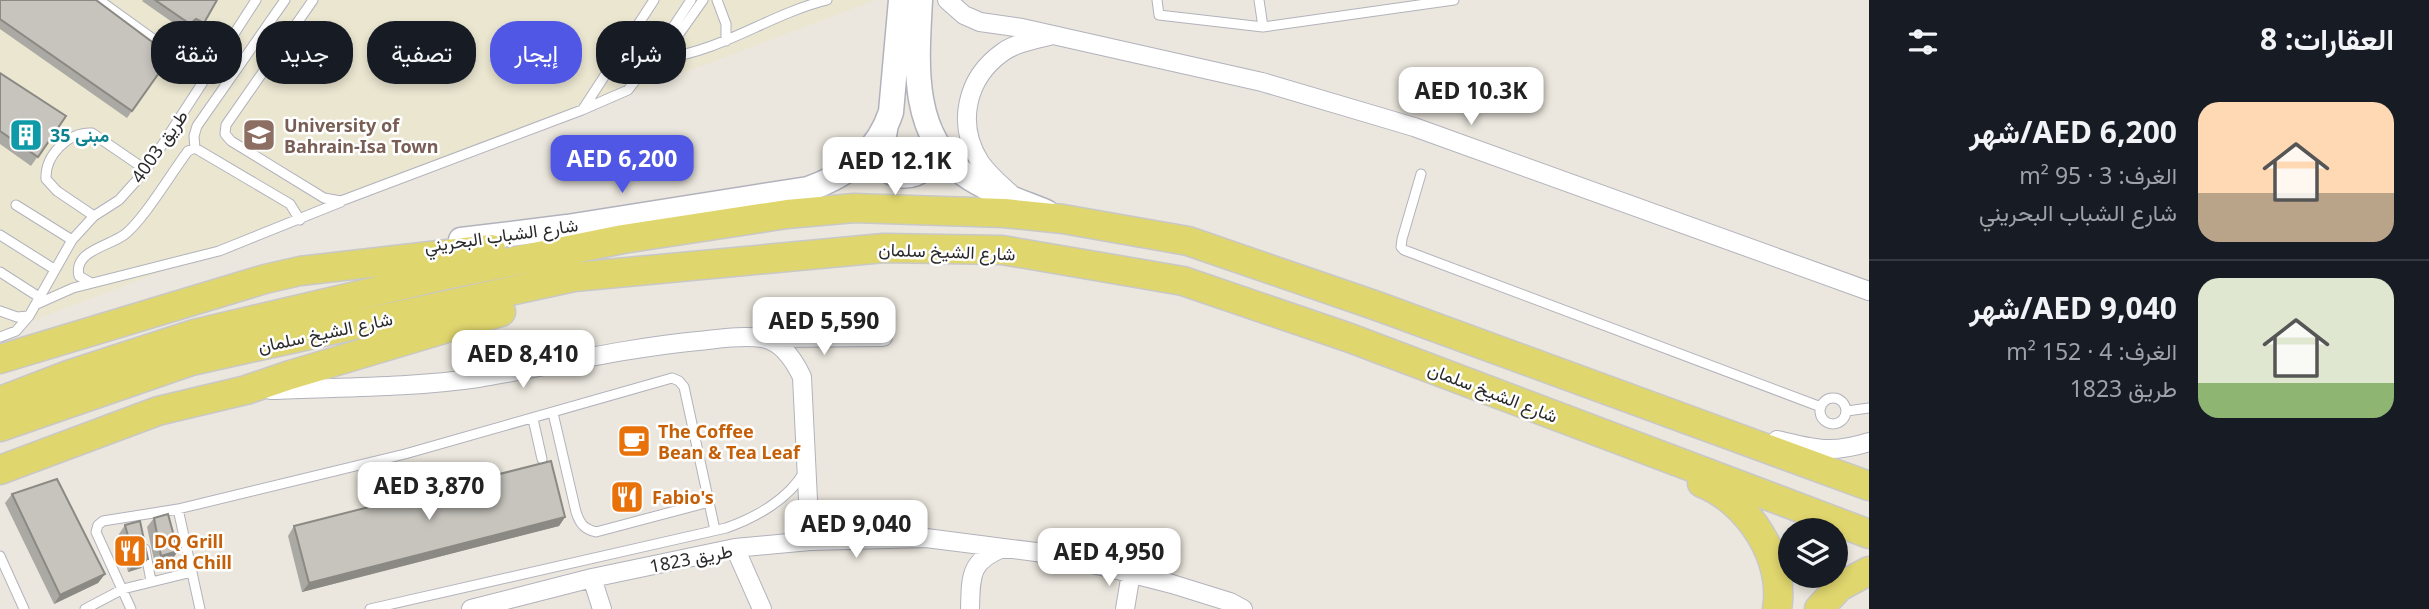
<!DOCTYPE html>
<html lang="ar">
<head>
<meta charset="utf-8">
<style>
	body { margin:0; font-family:"Noto Sans",Vazirmatn,sans-serif; background:#242831; color:#f1f3f6; direction:rtl; height:100vh; display:flex; flex-direction:column; font-size:26px; white-space:nowrap }
	* { box-sizing:border-box; margin:0 }
	p { font-size:23px; color:#9ea1a6 }
	.icon { flex:none; width:38px; height:38px; fill:none; stroke:currentColor; stroke-width:2; stroke-linecap:round; stroke-linejoin:round }
	.map { position:relative; flex:1; overflow:hidden; direction:ltr }
	.drawer { display:flex; flex-direction:column; background:#171b24; width:560px }
	.drawer>* { flex:none }
	.top-card { position:absolute; left:21px; top:21px; width:665px; height:63px; direction:rtl; display:flex; gap:14px }
	.tools { position:absolute; left:1778px; top:518px; display:grid; gap:14px }
	.tools a { display:grid; place-items:center; width:70px; height:70px; border-radius:50%; background:#171b24; box-shadow:0 4px 10px #0003; font-size:35px }
	.price { position:absolute; translate:-50% -60px; padding:0 16px; border-radius:14px; background:#fff; color:#222; font-size:23px; line-height:46px; filter:drop-shadow(0 2px 4px #0008) }
	.price::after { content:''; position:absolute; left:50%; top:42px; width:21px; height:16px; margin-left:-10px; background:inherit; clip-path:polygon(0 0,100% 0,50% 100%) }
	.price.selected { background:#5157e5; color:#fff }
	ul { padding:0; list-style:none }
	li { display:flex; align-items:center; gap:21px; height:175px; padding:0 35px }
	li+li { border-top:2px solid #363941 }
	li span { display:grid; place-items:center; flex:none; width:196px; height:140px; border-radius:21px; color:#555 }
	li>.icon { margin-inline-start:auto }
	span .icon { width:84px; height:84px; fill:#fffc; stroke-width:1 }
	li b { font-size:30px }
	h2 { display:flex; justify-content:space-between; align-items:center; height:84px; padding:0 35px; font-size:30px }
	.pill { padding:0 24px; border-radius:28px; background:#171b24; box-shadow:0 4px 10px #0003; font-size:24px; line-height:63px }
	.pill.selected { background:#5157e5; color:#fff }
	main { display:flex; flex:1; min-height:0 }
	.map>svg:first-child { display:block }
</style>
</head>
<body>
<main>
<section class="drawer">
<h2>العقارات: 8<svg class="icon" aria-label="filters" viewBox="0 0 24 24"><path d="M4 7h16M4 17h16"/><circle cx="9" cy="7" r="2"/><circle cx="15" cy="17" r="2"/></svg></h2>
<ul>
<li><span style="background:linear-gradient(#ffd9b3 65%,#b9a48a 0)"><svg class="icon" aria-label="home" viewBox="0 0 24 24"><path d="M3 11l9-7 9 7M6 9v11h12V9"/></svg></span><div><b>AED 6,200/شهر</b><p>الغرف: 3 · 95 m²</p><p>شارع الشباب البحريني</p></div></li>
<li><span style="background:linear-gradient(#dfe7d0 75%,#8fb573 0)"><svg class="icon" aria-label="home" viewBox="0 0 24 24"><path d="M3 11l9-7 9 7M6 9v11h12V9"/></svg></span><div><b>AED 9,040/شهر</b><p>الغرف: 4 · 152 m²</p><p>طريق 1823</p></div></li>
</ul>
</section>
<div class="map">
<svg width="1869" height="609" viewBox="0 0 1869 609">
	<rect width="100%" height="100%" fill="#ebe7de"/>
	<path fill="#eae6d0" d="M0,0H875L0,333Z"/>
	<g fill="none" stroke-linecap="round" stroke-linejoin="round">
		<defs>
			<path id="lane" d="M99,0L206,77
				M313,0L226,125L225,134L231,141L324,198L341,201L582,110L628,90L652,59L691,0
				M717,0L726,24V41
				M1157,0L1159,15L1263,27L1454,0
				M1259,0L1263,27
				M662,58L703,0
				M664,58C722,51 770,14 827,0
				M583,109L654,0
				M195,148L194,136L197,126L285,0
				M1421,174L1402,239L1401,247L1404,250L1821,407
				M16,205L72,240
				M94,216L57,191L46,179C45,155 68,132 92,133L146,170
				M0,235L54,269
				M0,272L39,297
				M91,283L79,276C73,251 109,246 124,235C143,221 172,172 188,151L195,148L290,204L300,220
				M37,304L73,288L219,251L341,202
				M0,311L17,317L29,316
				M0,337L16,331L29,316L72,240L94,216L119,200L146,170L256,0
				M1820 411a13 13 0 1 1 26 0a13 13 0 1 1-26 0Z
				M1847,411L1869,408
				M553,413L576,512C580,524 584,529 596,532L709,502
				M533,419L542,459
				M178,509L200,609
				M145,549L151,581
				M0,556L24,609
				M85,609L123,589L192,572
				M131,609L96,532L98,525L103,521L178,509L405,454L672,378L679,381L684,387L715,530
				M370,609L726,528C755,518 789,499 804,472"/>
			<path id="street" d="M947,0L964,15L980,22L1022,28L1262,82L1414,127L1869,291
				M1010,193C1000,184 988,174 980,162C956,124 966,78 1003,52C1016,43 1033,40 1049,36
				M765,338L883,337
				M271,390C339,387 410,388 478,378C551,366 624,348 698,341C719,339 741,335 762,338C782,341 794,360 802,377L810,541
				M1777,440C1813,449 1832,454 1869,442
				M735,548L762,609
				M592,578L602,609
				M471,609L592,578L735,548L810,541L926,538L1036,552L1106,567L1172,584L1230,602L1243,609
				M970,609C971,577 969,561 1003,548
				M1125,609L1131,573"/>
			<path id="secondary" d="M920,0C917,60 909,133 964,174C988,191 1019,201 1046,212
				M885,130C884,136 881,144 880,151C878,182 930,188 935,144
				M461,240L567,227L808,189C846,176 878,152 891,112L901,0"/>
			<path id="primary" d="M0,359L265,279L300,271L491,249
				M0,401L68,375L194,334L441,276L623,239L787,214L854,208L1004,213L1063,219L1188,241L1377,306L1869,486
				M0,427L191,361L574,277L884,248L1002,250L1183,281L1350,338L1869,534
				M0,470L158,411L246,390L290,375L501,312
				M1702,483C1748,501 1786,559 1777,609
				M1819,609L1839,587L1869,571"/>
		</defs>
		<use href="#lane" stroke="#b2b2bc" stroke-width="11"/>
		<use href="#street" stroke="#b2b2bc" stroke-width="20"/>
		<use href="#secondary" stroke="#b2b2bc" stroke-width="27"/>
		<use href="#primary" stroke="#c8c8c8" stroke-width="31"/>
		<use href="#lane" stroke="#fff" stroke-width="9"/>
		<use href="#street" stroke="#fff" stroke-width="18"/>
		<use href="#secondary" stroke="#fff" stroke-width="24"/>
		<use href="#primary" stroke="#e0d66e" stroke-width="28"/>
	</g>
	<path fill="#aaa9a3" d="M0,0L171,56L127,118L0,29Z
		M143,0H217L199,29L192,26L185,31L142,1Z
		M0,73L66,116L31,166L0,144Z
		M12,494L105,574L98,583L54,604L5,503Z
		M565,517L559,526L302,592L288,536L294,526Z
		M154,518L178,551L171,561L155,565L147,527Z
		M125,525L148,559L141,568L128,572L119,534Z"/>
	<path fill="#8b8984" d="M196,19L192,26L185,31L190,24Z
		M565,517L559,526L302,592L309,583Z
		M178,551L171,561L155,565L161,556Z
		M148,559L141,568L128,572L135,562Z
		M105,574L98,583L54,604L60,595Z"/>
	<path fill="#c6c4bd" stroke="#8b8984" stroke-width="2" d="M0,0H96L171,56L132,111L0,19Z
		M155,0H217L204,23L196,19L190,24Z
		M0,73L66,116L38,157L0,131Z
		M551,461L565,517L309,583L294,526Z
		M57,479L105,574L60,595L12,494Z
		M168,514L178,551L161,556L154,518Z
		M140,521L148,559L135,562L125,525Z"/>
	<defs>
		<symbol id="building-square" viewBox="-11 -11 22 22"><rect x="-9" y="-9" width="18" height="18" rx="4" fill="#0f9aa8" stroke="#fff"/><path d="M-4-6H4V6H1V3H-1V6H-4ZM-2.5-4.3h1.7v1.8h-1.7ZM.8-4.3h1.7v1.8H.8ZM-2.5-1h1.7V.8h-1.7ZM.8-1h1.7V.8H.8Z" fill="#fff"/></symbol>
		<symbol id="school-square" viewBox="-11 -11 22 22"><rect x="-9" y="-9" width="18" height="18" rx="4" fill="#8d6e63" stroke="#fff"/><path d="M0-5L7-2L0 1L-7-2ZM-4 1L0 2.5L4 1V4Q0 6-4 4Z" fill="#fff"/></symbol>
		<symbol id="cafe-square" viewBox="-11 -11 22 22"><rect x="-9" y="-9" width="18" height="18" rx="4" fill="#e8710a" stroke="#fff"/><path d="M-5.5-4.5H6V0H3Q3 3.5 0 3.5H-2.5Q-5.5 3.5-5.5 0ZM3-3.2v2h1.7v-2ZM-6 4.5H4V6H-6Z" fill="#fff"/></symbol>
		<symbol id="restaurant-square" viewBox="-11 -11 22 22"><rect x="-9" y="-9" width="18" height="18" rx="4" fill="#e8710a" stroke="#fff"/><path d="M-5-6h1v4h1v-4h1v4h1v-4h1v5L-1.5 .5V6h-2V.5L-5-1ZM5-6V6H3V1.5H1.5Q1.5-4 5-6Z" fill="#fff"/></symbol>
	</defs>
	<g fill-rule="evenodd">
		<use href="#building-square" x="7" y="116" width="38" height="38"/>
		<use href="#school-square" x="240" y="116" width="38" height="38"/>
		<use href="#cafe-square" x="615" y="422" width="38" height="38"/>
		<use href="#restaurant-square" x="608" y="478" width="38" height="38"/>
		<use href="#restaurant-square" x="111" y="532" width="38" height="38"/>
	</g>
	<g text-anchor="middle" dominant-baseline="central" stroke-width="5" stroke-linejoin="round" paint-order="stroke">
		<g font-size="18" font-weight="bold" fill="#785e54" stroke="#fff" text-anchor="start">
			<text x="284" y="125">University of<tspan x="284" dy="21">Bahrain-Isa Town</tspan></text>
		</g>
		<g font-size="18" font-weight="bold" fill="#0d838f" stroke="#fff" text-anchor="start">
			<text x="50" y="135">مبنى 35</text>
		</g>
		<g font-size="18" fill="#2a2a2a" stroke="#fff">
			<text transform="translate(159 146) rotate(-55)">طريق 4003</text>
			<text transform="translate(501 235) rotate(-8)">شارع الشباب البحريني</text>
			<text transform="translate(947 251) rotate(2)">شارع الشيخ سلمان</text>
			<text transform="translate(325 332) rotate(-12)">شارع الشيخ سلمان</text>
			<text transform="translate(1493 392) rotate(21)">شارع الشيخ سلمان</text>
			<text transform="translate(691 558) rotate(-11)">طريق 1823</text>
		</g>
		<g font-size="18" font-weight="bold" fill="#c56008" stroke="#fff" text-anchor="start">
			<text x="658" y="431">The Coffee<tspan x="658" dy="21">Bean &amp; Tea Leaf</tspan></text>
			<text x="652" y="497">Fabio's</text>
			<text x="154" y="541">DQ Grill<tspan x="154" dy="21">and Chill</tspan></text>
		</g>
	</g>
</svg>
<div class="tools">
<a><svg class="icon" aria-label="layers" viewBox="0 0 24 24"><path d="M12 4l9 5-9 5-9-5zM3 14l9 5 9-5"/></svg></a>
</div>
<b class="price" style="left:1471px;top:127px">AED 10.3K</b>
<b class="price selected" style="left:622px;top:195px">AED 6,200</b>
<b class="price" style="left:895px;top:197px">AED 12.1K</b>
<b class="price" style="left:824px;top:357px">AED 5,590</b>
<b class="price" style="left:523px;top:390px">AED 8,410</b>
<b class="price" style="left:429px;top:522px">AED 3,870</b>
<b class="price" style="left:856px;top:560px">AED 9,040</b>
<b class="price" style="left:1109px;top:588px">AED 4,950</b>
<div class="top-card">
<a class="pill">شراء</a>
<a class="pill selected">إيجار</a>
<a class="pill">تصفية</a>
<a class="pill">جديد</a>
<a class="pill">شقة</a>
</div>
</div>
</main>
</body>
</html>
